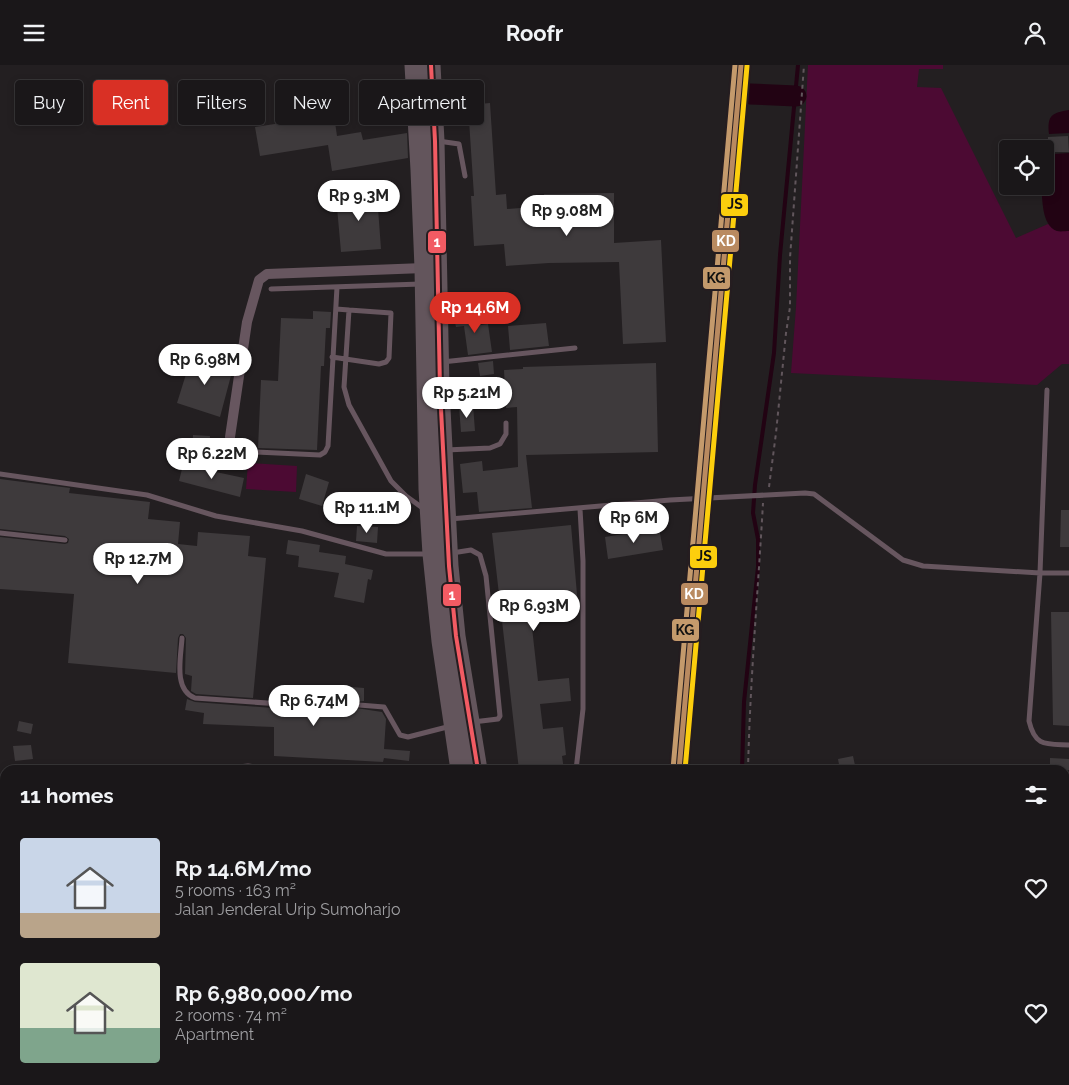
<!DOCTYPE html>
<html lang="en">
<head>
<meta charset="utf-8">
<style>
	body { margin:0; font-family:Raleway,sans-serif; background:#272426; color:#f1f3f6; height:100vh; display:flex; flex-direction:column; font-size:19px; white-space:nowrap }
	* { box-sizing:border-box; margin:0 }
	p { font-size:16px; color:#9f9fa2 }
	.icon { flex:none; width:28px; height:28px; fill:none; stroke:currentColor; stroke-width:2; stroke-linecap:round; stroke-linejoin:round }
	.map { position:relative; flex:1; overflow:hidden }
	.side { position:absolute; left:0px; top:700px; width:1070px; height:320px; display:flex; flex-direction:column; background:#1a1719; border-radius:15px 15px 0 0; box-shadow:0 2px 8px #0003,0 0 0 1px #383638 }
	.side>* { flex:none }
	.top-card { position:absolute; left:15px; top:15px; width:500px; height:45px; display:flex; gap:10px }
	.buttons { position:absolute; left:999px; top:75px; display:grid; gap:10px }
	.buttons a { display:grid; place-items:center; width:55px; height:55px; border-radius:5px; background:#1a1719; box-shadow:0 2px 8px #0003,0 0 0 1px #383638; font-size:25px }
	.price { position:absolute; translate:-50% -42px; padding:0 11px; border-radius:18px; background:#fff; color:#222; font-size:16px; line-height:32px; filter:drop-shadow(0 1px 2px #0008) }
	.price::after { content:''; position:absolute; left:50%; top:30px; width:15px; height:11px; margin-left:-8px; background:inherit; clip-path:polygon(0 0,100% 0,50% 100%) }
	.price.on { background:#d93025; color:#fff }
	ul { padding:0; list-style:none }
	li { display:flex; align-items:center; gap:15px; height:125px; padding:0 20px }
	li span { display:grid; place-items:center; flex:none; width:140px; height:100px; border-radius:5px; color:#555 }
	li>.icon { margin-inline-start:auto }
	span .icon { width:60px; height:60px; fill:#fffc; stroke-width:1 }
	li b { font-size:21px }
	h2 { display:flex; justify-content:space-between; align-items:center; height:60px; padding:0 20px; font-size:21px }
	.tag { padding:0 18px; border-radius:5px; background:#1a1719; box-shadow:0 2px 8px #0003,0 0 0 1px #383638; font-size:18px; line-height:45px }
	.tag.on { background:#d93025; color:#fff }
	header { display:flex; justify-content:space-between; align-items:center; height:65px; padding:0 20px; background:#1a1719; font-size:22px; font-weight:700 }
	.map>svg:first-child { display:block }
</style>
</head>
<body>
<header><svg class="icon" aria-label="menu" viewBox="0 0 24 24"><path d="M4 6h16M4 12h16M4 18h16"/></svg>Roofr<svg class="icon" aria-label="person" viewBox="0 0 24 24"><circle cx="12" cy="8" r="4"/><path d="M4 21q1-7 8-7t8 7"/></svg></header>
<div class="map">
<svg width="1069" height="1020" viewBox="0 0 1069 1020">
	<rect width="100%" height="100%" fill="#231f21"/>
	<path fill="#2d2026" d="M1065,777H1069V1020H718V1015H1065Z"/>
	<path fill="#4c0a33" d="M808,0H943V4H919L917,22L941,23L1016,173L1048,159L1057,166H1069V299H1062L1037,320L791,308L796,242Z
		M248,398L297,401L296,427L246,424Z"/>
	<path fill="#220313" d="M1069,45V68L1049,69C1047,50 1052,48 1069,45Z
		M1069,88V166C1066,166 1060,167 1057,166C1041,160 1043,134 1041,121H1045V95L1053,89Z"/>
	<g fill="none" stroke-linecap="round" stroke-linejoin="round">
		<path stroke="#220313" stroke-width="4" d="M742,705L744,637L758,502V474L753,448L755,420L774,288L780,190L798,0
			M1065,771H1069"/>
		<path stroke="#220313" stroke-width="21" d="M750,29L796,31"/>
	</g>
	<path fill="#3e3a3c" d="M490,38L496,130L506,129L507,144L545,141L544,129L614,128V178L661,175L666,277L623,279L619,197L549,198L506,201L504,179L474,181L471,131H474L468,40Z
		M334,50L337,71L361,67L363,75L407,68L408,93L332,106L328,80L260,91L255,62Z
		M1068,71L1069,87H1048V72Z
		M374,126L378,143L381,184L341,187L336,131Z
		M313,246L331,247L330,263H326L324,301H321L317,385L258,383L261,315L278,316L281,253L313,254Z
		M479,249L481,260L488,259L492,287L468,290L464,261L456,262L454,253Z
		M546,258L549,281L510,285L508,261Z
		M192,290L233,303L220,352L177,338Z
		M493,296L494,309L480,311L478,298Z
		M656,298L658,387L526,390L532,443L479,447L477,427L463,428L460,399L482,396L483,406L518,402L517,342L506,343L504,305L523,304V302Z
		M473,340L475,366L461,367L459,341Z
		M193,370L210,371L209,389L192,388Z
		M183,400L244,413L240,432L179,416Z
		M306,409L329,417L322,441L299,434Z
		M0,414L70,423L69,428L150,437L148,454L180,457L178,479L197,481L198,467L250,471L248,491L266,493L253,633L196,629L191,626L192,611L185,609L186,573L183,569H180L178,573L176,608L68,598L74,529L0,524V472L65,479L68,478L69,474L65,471L0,464Z
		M1061,445H1069V482H1060Z
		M571,460L578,541L530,545L538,616L569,613L571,636L540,639L543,664L563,662L566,690L562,691L564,705H519L492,468Z
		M357,461L378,462L377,478L356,476Z
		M659,463L663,485L608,494L605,472Z
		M288,475L320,480L319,487L346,491L345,499L373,505L371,515L368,514L364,538L334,532L339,508L298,502L299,491L286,489Z
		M1051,547H1069V661L1053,660Z
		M352,622L364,623V636L356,637L355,640L356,643L382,647L386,654L384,684L410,686L409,696L384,693L383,697L274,691V662L203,659L204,648L185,645L187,634L195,637L272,643V645H295L299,640L295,636V631L351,632Z
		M19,656L33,659L31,669L17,666Z
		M31,680L33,694L15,696L13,681Z
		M853,691L856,705H840L838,694Z
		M1050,693L1069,694V705H1050Z"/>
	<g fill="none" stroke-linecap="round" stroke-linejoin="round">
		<path stroke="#61565c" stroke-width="2" stroke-dasharray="4 4" stroke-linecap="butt" d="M769,422L776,368L786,268L790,242V193L804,0
			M748,705C750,616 758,527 763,438
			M232,1020V1015"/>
		<path stroke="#67565f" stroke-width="5" d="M369,53L413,50
			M438,76L459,79L465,111
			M271,224L421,219
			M336,244L349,245L344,322L349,340L391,416L406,431L424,444
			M332,292L379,299L386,297L389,293L391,248L349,245
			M442,297L575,283
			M1047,325L1040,508H1069
			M446,385L490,383L500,379L506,369V358
			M256,387L320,390L325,387L328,381L337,222
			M0,409L147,430L216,451L302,466L386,489H428
			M450,454L670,435L805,428L814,429L903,495L923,501L1040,508L1029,656C1035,682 1046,679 1069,680
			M0,468L65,475
			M452,488L471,485L480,490L486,511L500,651L498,654L473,657
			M182,573C181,592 173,625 195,633L295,640
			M359,640L384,642L400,670L408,672L451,661
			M228,705L229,703L248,701L277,705
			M356,705H370
			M426,705L456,703
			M576,705L583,644V496L580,444
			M1065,827L1069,828
			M468,1015V1020
			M748,1015V1020"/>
		<path stroke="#67565f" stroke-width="10" d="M230,372L247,257L259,215L267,209L424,203
			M0,968H5
			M1065,985H1069
			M54,1015V1020
			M127,1020V1015
			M679,1020V1015"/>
		<path stroke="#63555c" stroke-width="19" d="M414,0L420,105L424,203L428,424L432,489L441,576L460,705
			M431,0L435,76L440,324L449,501L456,571L478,705
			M517,1015L518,1020
			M534,1015L535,1020"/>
		<defs>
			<path id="bus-1" d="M431,0L435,76L440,324L449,501L456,571L478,705"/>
		</defs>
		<use href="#bus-1" stroke="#251d20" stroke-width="8"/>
		<use href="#bus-1" stroke="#f25b63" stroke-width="4"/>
		<defs>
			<path id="rail-1" d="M679,705L741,0"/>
			<path id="rail-2" d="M685,705L747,1"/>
			<path id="rail-3" d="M673,704L735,0"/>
		</defs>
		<use href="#rail-1" stroke="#251d20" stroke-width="9"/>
		<use href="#rail-2" stroke="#251d20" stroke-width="9"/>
		<use href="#rail-3" stroke="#251d20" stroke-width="9"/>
		<use href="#rail-1" stroke="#b98a60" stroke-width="5"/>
		<use href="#rail-2" stroke="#fcce0d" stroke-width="5"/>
		<use href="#rail-3" stroke="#c49a6c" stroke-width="5"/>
	</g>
	<g stroke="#251d20" stroke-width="2">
		<rect x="720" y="128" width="29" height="24" rx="5" fill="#fcce0d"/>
		<rect x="711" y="164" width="29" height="24" rx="5" fill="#b98a60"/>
		<rect x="427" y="165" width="20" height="24" rx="5" fill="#f25b63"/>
		<rect x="702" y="201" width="29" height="24" rx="5" fill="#c49a6c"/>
		<rect x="689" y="480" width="29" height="24" rx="5" fill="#fcce0d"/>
		<rect x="680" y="517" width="29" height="24" rx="5" fill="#b98a60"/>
		<rect x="442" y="518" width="20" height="24" rx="5" fill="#f25b63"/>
		<rect x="671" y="553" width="29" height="24" rx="5" fill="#c49a6c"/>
	</g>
	<g font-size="14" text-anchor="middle" font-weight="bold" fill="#fff">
		<text x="726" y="181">KD</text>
		<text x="437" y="182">1</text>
		<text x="694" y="534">KD</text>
		<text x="452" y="535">1</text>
	</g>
	<g font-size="14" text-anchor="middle" font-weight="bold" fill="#111">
		<text x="735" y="144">JS</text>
		<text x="716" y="218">KG</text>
		<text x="704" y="496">JS</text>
		<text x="685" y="570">KG</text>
	</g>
</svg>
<div class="buttons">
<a><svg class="icon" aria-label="locate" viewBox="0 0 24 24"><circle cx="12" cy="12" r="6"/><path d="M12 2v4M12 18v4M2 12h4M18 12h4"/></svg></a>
</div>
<b class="price" style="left:359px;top:157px">Rp 9.3M</b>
<b class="price" style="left:567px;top:172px">Rp 9.08M</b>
<b class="price on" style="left:475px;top:269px">Rp 14.6M</b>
<b class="price" style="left:205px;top:321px">Rp 6.98M</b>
<b class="price" style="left:467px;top:354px">Rp 5.21M</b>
<b class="price" style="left:212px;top:415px">Rp 6.22M</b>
<b class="price" style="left:367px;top:469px">Rp 11.1M</b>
<b class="price" style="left:634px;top:479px">Rp 6M</b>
<b class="price" style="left:138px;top:520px">Rp 12.7M</b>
<b class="price" style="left:534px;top:567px">Rp 6.93M</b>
<b class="price" style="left:314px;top:662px">Rp 6.74M</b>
<div class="top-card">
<a class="tag">Buy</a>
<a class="tag on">Rent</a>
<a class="tag">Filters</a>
<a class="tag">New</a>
<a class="tag">Apartment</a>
</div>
<section class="side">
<h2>11 homes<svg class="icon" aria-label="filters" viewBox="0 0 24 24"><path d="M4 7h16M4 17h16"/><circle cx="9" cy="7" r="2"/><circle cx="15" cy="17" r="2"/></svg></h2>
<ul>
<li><span style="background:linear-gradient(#c9d6e8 75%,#b9a48a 0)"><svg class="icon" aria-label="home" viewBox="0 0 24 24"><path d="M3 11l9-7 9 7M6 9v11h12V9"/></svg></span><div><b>Rp 14.6M/mo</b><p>5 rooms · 163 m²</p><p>Jalan Jenderal Urip Sumoharjo</p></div><svg class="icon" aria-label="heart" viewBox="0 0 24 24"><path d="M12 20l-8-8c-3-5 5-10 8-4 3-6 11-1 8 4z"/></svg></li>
<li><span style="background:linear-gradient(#dfe7d0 65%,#7fa58c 0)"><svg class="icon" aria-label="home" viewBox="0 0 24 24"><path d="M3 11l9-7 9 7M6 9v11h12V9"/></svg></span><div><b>Rp 6,980,000/mo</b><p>2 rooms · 74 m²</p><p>Apartment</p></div><svg class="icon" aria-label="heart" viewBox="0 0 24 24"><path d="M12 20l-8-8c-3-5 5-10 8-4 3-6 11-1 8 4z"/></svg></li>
</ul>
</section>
</div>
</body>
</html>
